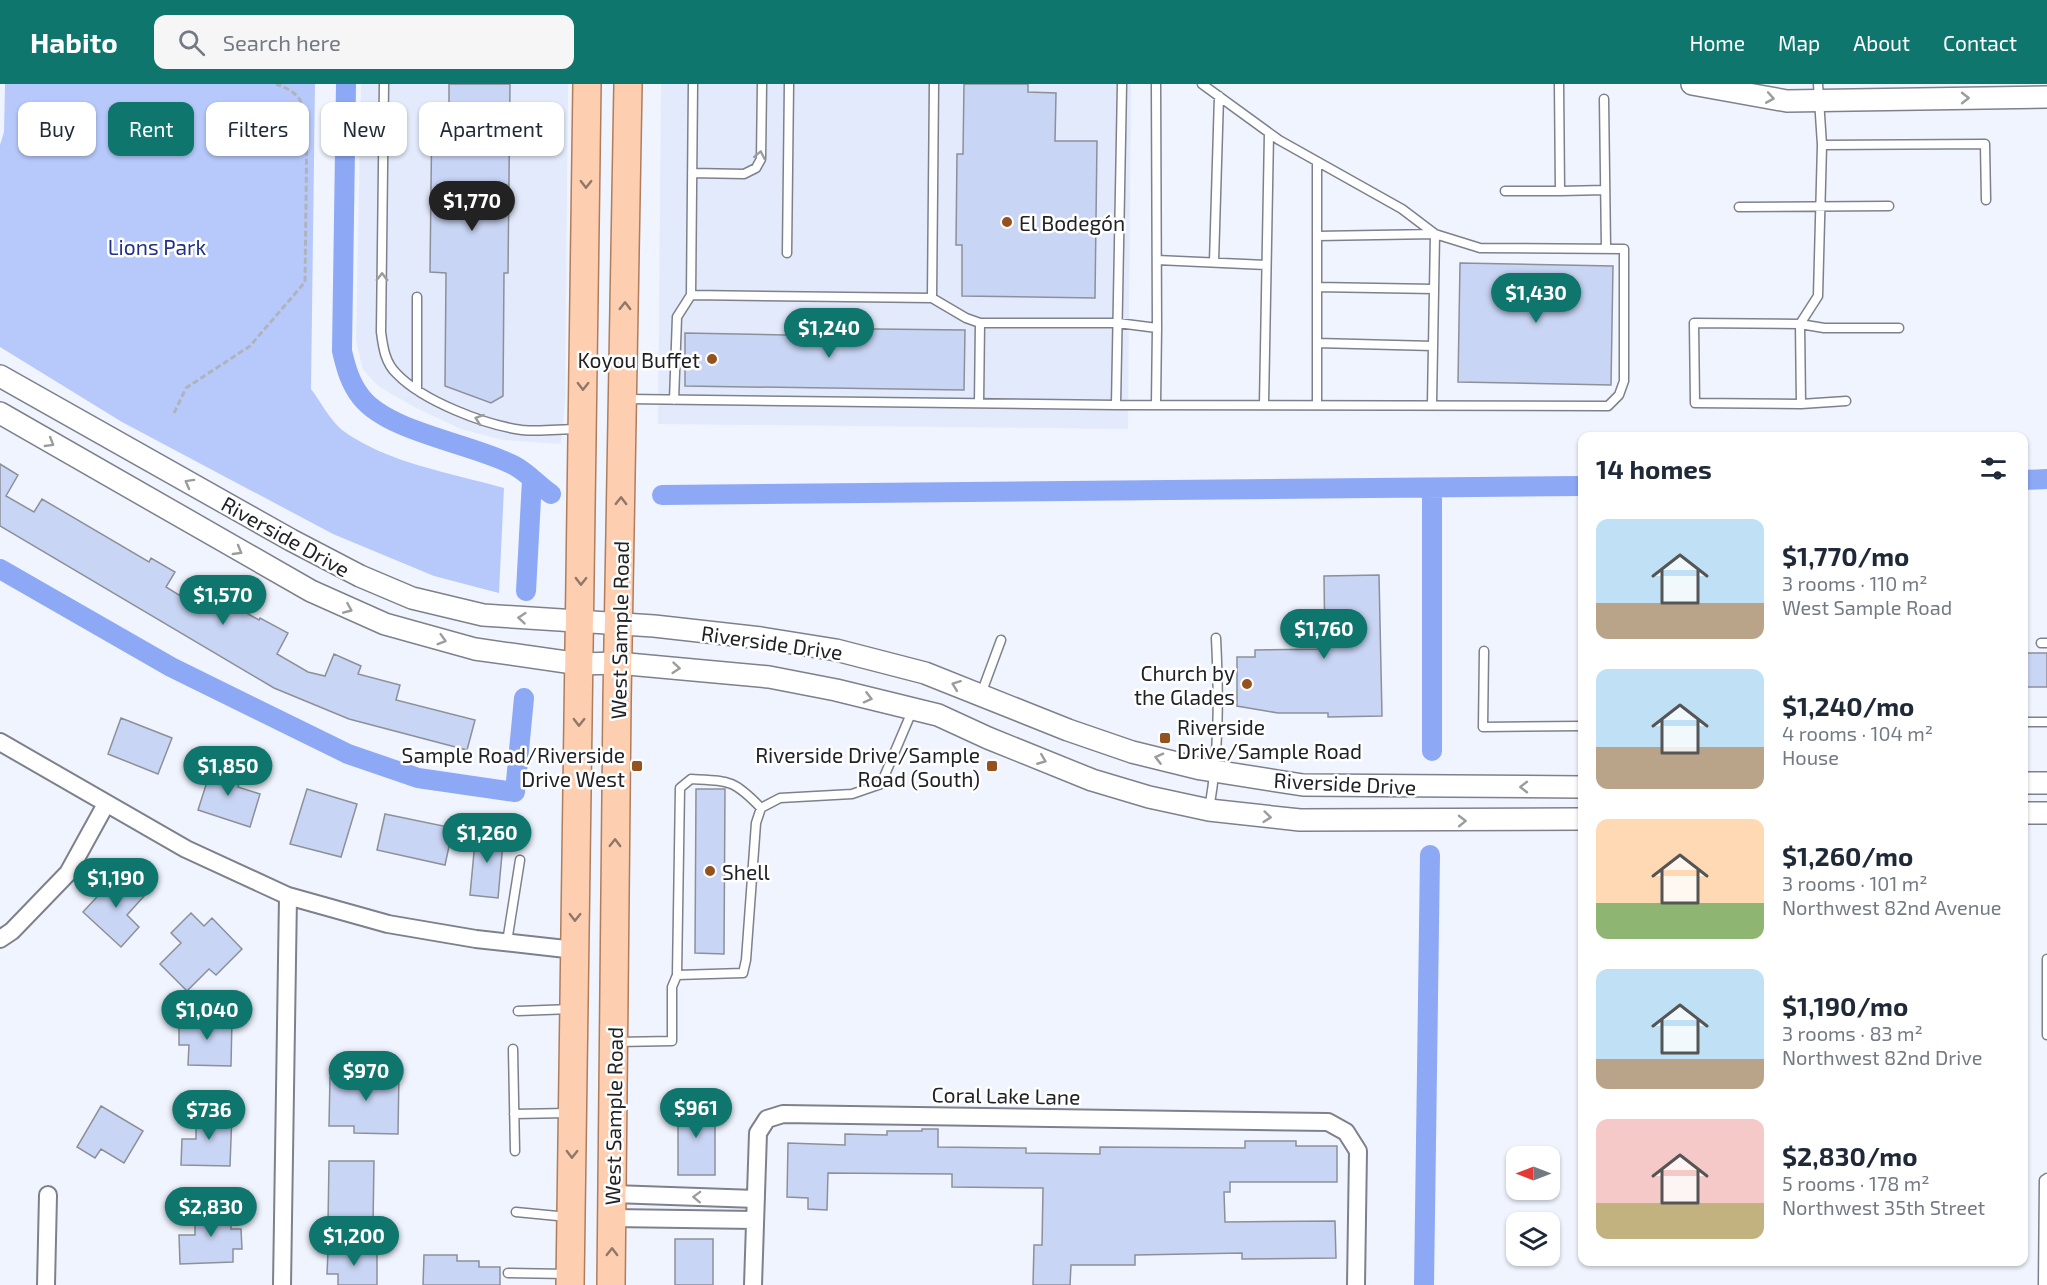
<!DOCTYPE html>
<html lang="en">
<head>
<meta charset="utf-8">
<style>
	body { margin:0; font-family:"Exo 2",sans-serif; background:#f6f6f7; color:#1f2937; height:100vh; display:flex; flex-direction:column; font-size:22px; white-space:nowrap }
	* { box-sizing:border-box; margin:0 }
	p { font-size:20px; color:#747a83 }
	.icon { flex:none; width:33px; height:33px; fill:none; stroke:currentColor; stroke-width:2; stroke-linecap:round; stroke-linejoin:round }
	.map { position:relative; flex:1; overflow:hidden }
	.panel { position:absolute; left:1578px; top:348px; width:450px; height:834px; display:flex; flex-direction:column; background:#fff; border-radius:12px; box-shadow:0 2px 4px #0004 }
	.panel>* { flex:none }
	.banner { position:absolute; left:18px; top:18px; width:570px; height:54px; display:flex; gap:12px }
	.needle { width:39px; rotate:270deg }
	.buttons { position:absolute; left:1506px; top:1062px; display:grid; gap:12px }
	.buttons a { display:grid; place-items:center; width:54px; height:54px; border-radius:12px; background:#fff; box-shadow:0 2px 4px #0004; font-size:30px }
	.price { position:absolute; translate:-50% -51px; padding:0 14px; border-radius:21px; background:#0f766e; color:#fff; font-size:20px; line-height:39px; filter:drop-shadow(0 2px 3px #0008) }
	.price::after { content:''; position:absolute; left:50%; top:36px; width:18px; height:14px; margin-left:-9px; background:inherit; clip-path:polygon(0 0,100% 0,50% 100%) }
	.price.selected { background:#222; color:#fff }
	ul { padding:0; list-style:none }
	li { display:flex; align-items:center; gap:18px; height:150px; padding:0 18px }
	li span { display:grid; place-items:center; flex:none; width:168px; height:120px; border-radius:12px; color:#555 }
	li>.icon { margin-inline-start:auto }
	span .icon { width:72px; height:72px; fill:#fffc; stroke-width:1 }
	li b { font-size:26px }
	h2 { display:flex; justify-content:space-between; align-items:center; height:72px; padding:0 18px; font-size:26px }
	.pill { padding:0 21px; border-radius:12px; background:#fff; box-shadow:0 2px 4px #0004; font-size:21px; line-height:54px }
	.pill.selected { background:#0f766e; color:#fff }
	header { display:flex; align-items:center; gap:36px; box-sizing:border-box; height:84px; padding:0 30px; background:#0f766e; color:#fff }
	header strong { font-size:28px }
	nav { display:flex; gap:33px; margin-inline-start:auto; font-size:21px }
	.search { width:420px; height:54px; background:#f6f6f7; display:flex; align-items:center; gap:15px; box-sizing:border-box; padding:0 21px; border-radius:12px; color:#747a83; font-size:22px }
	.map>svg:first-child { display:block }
</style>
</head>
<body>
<header>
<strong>Habito</strong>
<div class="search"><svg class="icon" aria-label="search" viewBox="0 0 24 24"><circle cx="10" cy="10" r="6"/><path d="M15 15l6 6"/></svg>Search here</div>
<nav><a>Home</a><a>Map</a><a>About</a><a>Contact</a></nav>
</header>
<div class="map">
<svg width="2047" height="1201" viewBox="0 0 2047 1201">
	<rect width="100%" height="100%" fill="#f0f4fe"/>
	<path fill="#e3eafb" d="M361,0H568L565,318L561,360L503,356L461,345L416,324L378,302L363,286L356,257Z
		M661,0H1131L1128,345L658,340Z"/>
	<path fill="#b7c9fb" d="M5,0H315L311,305C320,317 330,336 342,346C387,379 451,389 504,404L499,509L434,492L333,450L122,338L0,263V61L4,48Z"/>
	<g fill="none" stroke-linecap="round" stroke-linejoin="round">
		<path stroke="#8da8f5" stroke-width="20" d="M346,0L342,267C346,284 350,299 361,313C389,349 475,360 515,382C528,389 538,401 551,410
			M2024,396L2047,395
			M1432,404V667
			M662,411L1582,402
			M0,485L171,583L348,670L418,694L515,708L524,614
			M526,507L532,396
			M1424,1201L1430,771"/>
	</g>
	<path fill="#c9d5f5" stroke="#8c9099" stroke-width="1.5" d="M449,0H510L508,189H504L503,312L491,319L445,302L446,189L430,188L432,22H449Z
		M964,0H1028V8L1056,9L1055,57H1097L1095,214L962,212V161H956L957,70H963Z
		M1460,179L1613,182L1611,301L1458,298Z
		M786,244L965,246L964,306L685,302V249L786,251Z
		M0,380L18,391L6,412L34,428L42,415L149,478L151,474L175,488L166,503L195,521L197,518L217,530L225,517L259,536L260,534L288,549L277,570L308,588L325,592L334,570L361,582L358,590L400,601L396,616L475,636L467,666L349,635L274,604L0,442Z
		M1379,491L1382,632L1328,633V629H1278L1237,622V573H1255V566L1325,565L1324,492Z
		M2024,569H2047V603H2024Z
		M121,634L172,654L158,690L108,670Z
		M213,679L242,688L238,703L260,710L250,743L198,726Z
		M307,705L357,720L341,773L290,760Z
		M696,705H725L724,870L695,869Z
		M385,730L453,744L445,781L377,766Z
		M476,747L504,748L498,814L470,811Z
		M120,788L145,811L127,831L139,843L121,863L83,828Z
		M191,829L204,842L212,834L242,865L216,891L209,885L187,907L160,880L181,859L171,849Z
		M179,934L232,935L231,982L188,981L189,961H179Z
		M354,986L399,987L398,1050L354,1049V1042H329L330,993H354Z
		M678,1019H715V1091H678Z
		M101,1022L143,1047L124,1079L101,1065L95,1074L77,1063Z
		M196,1029H232L230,1082L181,1081L182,1055H196Z
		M922,1045H938V1063L1026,1064V1069L1100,1070V1063L1245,1064V1057H1296V1062H1337V1098H1230V1108H1224L1225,1138L1335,1137L1336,1174L1242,1175V1169L1135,1171V1181H1071L1070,1201H1033L1034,1161H1042L1043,1104L952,1103V1090L828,1089L827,1126L808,1125V1114L787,1113L788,1059L845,1061V1050L887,1051V1047H922Z
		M329,1077H374L373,1140L328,1139Z
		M231,1124V1145H241L242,1165H233V1178L180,1180L179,1151H195V1125Z
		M675,1155H713V1201H675Z
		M328,1167L377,1168V1201H338V1190H327Z
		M424,1171H457V1177H479V1183H500V1201H423Z"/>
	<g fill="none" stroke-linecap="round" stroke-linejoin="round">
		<defs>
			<path id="service" d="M384,0L381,248C383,263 385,279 397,290C423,317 485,341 522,346C540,348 560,345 578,345
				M693,0L691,211L932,214L934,0
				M1156,0L1157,244
				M1818,0L1822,61L1818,212L1800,240L1824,244H1899
				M1604,15L1606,164
				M1822,61L1985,60L1986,116
				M692,89L744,90L756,84L761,75L762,0
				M1505,107H1560L1559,0
				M1560,107L1605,106
				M1739,123L1889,122
				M1317,152L1435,150L1432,320
				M787,169L789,0
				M1157,176L1266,181
				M1214,178L1219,12
				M1317,203L1434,205
				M417,213V306
				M932,214L966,234L980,239L979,319
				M980,239H1118L1157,244L1156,320
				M1694,239L1800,240L1801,320L1695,319Z
				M1317,259L1433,262
				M627,315L1116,321L1122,0
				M674,316L677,233L691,211
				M1264,320L1269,49
				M1317,320V78
				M1801,320L1846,317
				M1116,321L1608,322L1619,311L1624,297V165L1480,164L1435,150L1402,125L1279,56L1202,0
				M2041,559H2047
				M1484,567L1483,643L1582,642
				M981,610L1001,556
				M2024,638H2047
				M1209,726C1219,669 1219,613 1216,554
				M507,858L520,776
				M2047,875V951
				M677,891L680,704L691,695C729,697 733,695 761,724
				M518,927L572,925
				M616,958L672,957V903L677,891L743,889L746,876L756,739L761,724L780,714L852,710L881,700L913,625
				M513,965L515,1067
				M514,1030L568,1029
				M516,1128L568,1133
				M508,1189L567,1190
				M2043,1201L2044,1096L2047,1094"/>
			<path id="minor" d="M0,658L186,765L288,812L388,840L476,855L575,866
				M0,855L12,847L68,789L106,720
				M613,1110L756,1115
				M612,1134L755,1136
				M46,1201L48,1111
				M282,1201L288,812
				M753,1201L758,1049L767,1035L783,1030L1328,1038L1346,1048L1358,1067L1356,1201"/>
			<path id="tertiary" d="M1692,0L1787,17L2047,13
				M0,292L291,456L360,492L412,514L483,531L654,542L761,554L836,566L925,589L1068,646L1132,668L1201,685L1303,701L1582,703
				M0,329L311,507L385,540L475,565L580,580L617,579L769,593L836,606L938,631L988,654L1092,696L1149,713L1209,726L1300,736L1582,735
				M2024,699H2047
				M2024,729H2047"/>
			<path id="primary" d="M570,1201L587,0
				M611,1201L617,616L628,0"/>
		</defs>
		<use href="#service" stroke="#7e818b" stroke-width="11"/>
		<use href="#minor" stroke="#7e818b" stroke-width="20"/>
		<use href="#tertiary" stroke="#7e818b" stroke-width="24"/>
		<use href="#primary" stroke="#af7d5c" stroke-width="30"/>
		<path stroke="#b0b3bb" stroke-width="3" stroke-dasharray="6 3" stroke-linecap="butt" d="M174,329L186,304L250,262L305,198L307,35C302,14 296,7 276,0"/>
		<use href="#service" stroke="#fff" stroke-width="8"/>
		<use href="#minor" stroke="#fff" stroke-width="16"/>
		<use href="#tertiary" stroke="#fff" stroke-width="21"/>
		<use href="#primary" stroke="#fdceaf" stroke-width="27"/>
	</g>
	<defs><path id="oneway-chevron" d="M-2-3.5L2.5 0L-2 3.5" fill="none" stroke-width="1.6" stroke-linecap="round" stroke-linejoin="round" transform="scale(1.5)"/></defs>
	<g stroke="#9b9c9d">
		<use href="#oneway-chevron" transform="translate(1770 14) rotate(10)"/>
		<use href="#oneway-chevron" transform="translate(1965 14)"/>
		<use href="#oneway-chevron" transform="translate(760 71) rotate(-79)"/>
		<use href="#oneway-chevron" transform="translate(382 193) rotate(-89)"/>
		<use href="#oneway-chevron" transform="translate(479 335) rotate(-161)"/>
		<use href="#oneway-chevron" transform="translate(50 359) rotate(31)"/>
		<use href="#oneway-chevron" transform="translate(189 399) rotate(-151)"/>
		<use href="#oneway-chevron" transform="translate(238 467) rotate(30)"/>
		<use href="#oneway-chevron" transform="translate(348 525) rotate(23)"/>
		<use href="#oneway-chevron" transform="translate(522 534) rotate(-175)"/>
		<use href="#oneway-chevron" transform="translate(442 556) rotate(16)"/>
		<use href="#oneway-chevron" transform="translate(676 584) rotate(5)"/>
		<use href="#oneway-chevron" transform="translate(956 601) rotate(-159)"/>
		<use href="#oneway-chevron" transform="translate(868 614) rotate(14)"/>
		<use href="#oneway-chevron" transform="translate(1159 674) rotate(-166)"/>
		<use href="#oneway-chevron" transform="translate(1042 676) rotate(22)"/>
		<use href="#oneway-chevron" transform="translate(1524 703) rotate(180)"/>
		<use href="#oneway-chevron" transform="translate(1267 733) rotate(6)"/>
		<use href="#oneway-chevron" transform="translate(1462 737) rotate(-1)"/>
		<use href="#oneway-chevron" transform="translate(697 1113) rotate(-178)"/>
	</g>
	<g stroke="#8f786a">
		<use href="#oneway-chevron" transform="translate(586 100) rotate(91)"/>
		<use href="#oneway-chevron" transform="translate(625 222) rotate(-89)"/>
		<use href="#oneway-chevron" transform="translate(583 302) rotate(91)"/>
		<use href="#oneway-chevron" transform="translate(621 417) rotate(-89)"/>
		<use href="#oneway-chevron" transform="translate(581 497) rotate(91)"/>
		<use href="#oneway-chevron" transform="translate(579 638) rotate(91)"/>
		<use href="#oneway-chevron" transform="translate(615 759) rotate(-89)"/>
		<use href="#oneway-chevron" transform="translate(575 833) rotate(91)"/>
		<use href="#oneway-chevron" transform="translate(572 1070) rotate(91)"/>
		<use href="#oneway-chevron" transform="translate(612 1168) rotate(-89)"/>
	</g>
	<g fill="#94521f" stroke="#fff" stroke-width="2">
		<circle cx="1007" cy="138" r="6"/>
		<circle cx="712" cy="275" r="6"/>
		<circle cx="1247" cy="600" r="6"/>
		<rect x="1159" y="648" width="12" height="12" rx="3"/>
		<rect x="631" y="676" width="12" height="12" rx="3"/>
		<rect x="986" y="676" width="12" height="12" rx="3"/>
		<circle cx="710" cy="787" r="6"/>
	</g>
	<g text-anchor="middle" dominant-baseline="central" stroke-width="5" stroke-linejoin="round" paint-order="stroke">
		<g font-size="21" fill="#212226" stroke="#fff" text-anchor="end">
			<text x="1019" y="138" text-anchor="start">El Bodegón</text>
			<text x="700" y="275">Koyou Buffet</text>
			<text x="1235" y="588">Church by<tspan x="1235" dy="24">the Glades</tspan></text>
			<text x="1177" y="642" text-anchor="start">Riverside<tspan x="1177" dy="24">Drive/Sample Road</tspan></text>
			<text x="625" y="670">Sample Road/Riverside<tspan x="625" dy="24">Drive West</tspan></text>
			<text x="980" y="670">Riverside Drive/Sample<tspan x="980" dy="24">Road (South)</tspan></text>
			<text x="722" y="787" text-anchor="start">Shell</text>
		</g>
		<g font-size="21" fill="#213288" stroke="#fff">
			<text x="157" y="162">Lions Park</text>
		</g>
		<g font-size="21" fill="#212226" stroke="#fff">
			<text transform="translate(286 452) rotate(29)">Riverside Drive</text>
			<text transform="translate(619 546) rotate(-89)">West Sample Road</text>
			<text transform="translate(772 558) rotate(8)">Riverside Drive</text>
			<text transform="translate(1345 699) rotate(3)">Riverside Drive</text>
			<text transform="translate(1006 1011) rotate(1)">Coral Lake Lane</text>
			<text transform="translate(613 1032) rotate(-89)">West Sample Road</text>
		</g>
	</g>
</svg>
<div class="buttons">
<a><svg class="needle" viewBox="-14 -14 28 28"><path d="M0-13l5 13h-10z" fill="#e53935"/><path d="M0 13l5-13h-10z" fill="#747a83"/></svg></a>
<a><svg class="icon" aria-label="layers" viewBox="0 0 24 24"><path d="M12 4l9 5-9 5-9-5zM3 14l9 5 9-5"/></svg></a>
</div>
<b class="price selected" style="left:472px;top:148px">$1,770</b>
<b class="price" style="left:1536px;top:240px">$1,430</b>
<b class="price" style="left:829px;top:275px">$1,240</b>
<b class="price" style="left:223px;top:542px">$1,570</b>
<b class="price" style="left:1324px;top:576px">$1,760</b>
<b class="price" style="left:228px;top:713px">$1,850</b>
<b class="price" style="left:487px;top:780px">$1,260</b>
<b class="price" style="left:116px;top:825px">$1,190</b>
<b class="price" style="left:207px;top:957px">$1,040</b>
<b class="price" style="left:366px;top:1018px">$970</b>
<b class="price" style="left:696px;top:1055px">$961</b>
<b class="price" style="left:209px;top:1057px">$736</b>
<b class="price" style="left:211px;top:1154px">$2,830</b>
<b class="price" style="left:354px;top:1183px">$1,200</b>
<div class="banner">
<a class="pill">Buy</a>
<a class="pill selected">Rent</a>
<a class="pill">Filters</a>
<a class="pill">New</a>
<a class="pill">Apartment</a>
</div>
<section class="panel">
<h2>14 homes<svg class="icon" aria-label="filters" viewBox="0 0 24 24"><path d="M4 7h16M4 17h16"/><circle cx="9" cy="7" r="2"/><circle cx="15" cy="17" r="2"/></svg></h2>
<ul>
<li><span style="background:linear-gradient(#bfe0f5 70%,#b9a48a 0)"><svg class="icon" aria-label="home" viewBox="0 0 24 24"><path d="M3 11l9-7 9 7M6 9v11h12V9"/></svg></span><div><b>$1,770/mo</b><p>3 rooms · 110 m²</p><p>West Sample Road</p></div></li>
<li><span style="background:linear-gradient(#bfe0f5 65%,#b9a48a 0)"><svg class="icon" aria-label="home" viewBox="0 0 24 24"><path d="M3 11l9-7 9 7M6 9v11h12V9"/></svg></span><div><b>$1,240/mo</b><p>4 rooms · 104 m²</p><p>House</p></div></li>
<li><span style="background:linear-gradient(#ffd9b3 70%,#8fb573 0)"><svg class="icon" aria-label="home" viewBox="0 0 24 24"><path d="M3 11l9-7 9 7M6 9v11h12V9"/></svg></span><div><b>$1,260/mo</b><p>3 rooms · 101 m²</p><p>Northwest 82nd Avenue</p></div></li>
<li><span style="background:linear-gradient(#bfe0f5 75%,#b9a48a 0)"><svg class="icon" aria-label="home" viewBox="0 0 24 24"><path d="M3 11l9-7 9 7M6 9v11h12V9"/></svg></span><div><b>$1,190/mo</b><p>3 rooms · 83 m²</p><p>Northwest 82nd Drive</p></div></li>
<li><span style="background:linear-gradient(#f6c9c9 70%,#c2b280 0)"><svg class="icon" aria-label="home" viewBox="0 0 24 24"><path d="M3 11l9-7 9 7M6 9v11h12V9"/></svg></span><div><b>$2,830/mo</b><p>5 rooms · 178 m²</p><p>Northwest 35th Street</p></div></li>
</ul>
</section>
</div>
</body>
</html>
